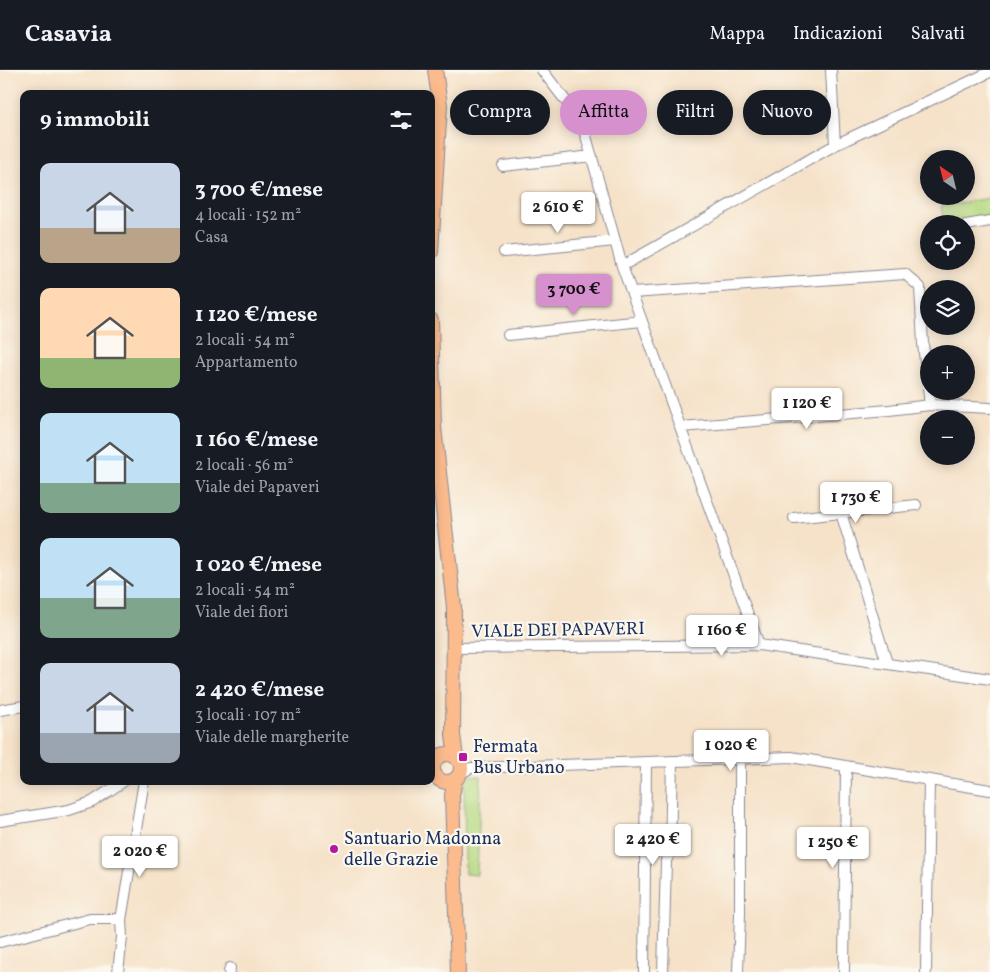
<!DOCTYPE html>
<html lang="it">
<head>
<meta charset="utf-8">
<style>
	body { margin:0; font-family:Vollkorn,serif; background:#242831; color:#f1f3f6; height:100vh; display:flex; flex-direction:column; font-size:19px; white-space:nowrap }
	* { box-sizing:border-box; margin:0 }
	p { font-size:16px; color:#9ea1a6 }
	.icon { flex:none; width:28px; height:28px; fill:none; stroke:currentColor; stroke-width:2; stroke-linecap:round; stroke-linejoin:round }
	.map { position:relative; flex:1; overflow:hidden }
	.details { position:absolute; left:20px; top:20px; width:415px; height:695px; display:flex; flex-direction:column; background:#171b24; border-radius:10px; box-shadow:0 2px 12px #0003 }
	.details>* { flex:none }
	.banner { position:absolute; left:450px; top:20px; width:465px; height:45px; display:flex; gap:10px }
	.needle { width:32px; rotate:325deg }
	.tools { position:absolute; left:920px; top:80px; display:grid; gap:10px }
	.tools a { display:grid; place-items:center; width:55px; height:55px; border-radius:50%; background:#171b24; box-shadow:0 2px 12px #0003; font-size:25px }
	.price { position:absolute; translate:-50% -42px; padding:0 11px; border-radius:5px; background:#fff; color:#222; font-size:16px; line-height:32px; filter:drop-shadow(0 1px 2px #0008) }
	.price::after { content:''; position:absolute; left:50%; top:30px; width:15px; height:11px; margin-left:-8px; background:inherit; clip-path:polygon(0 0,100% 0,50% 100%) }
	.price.on { background:#d690ce; color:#111 }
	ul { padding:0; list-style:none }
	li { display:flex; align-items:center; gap:15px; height:125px; padding:0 20px }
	li span { display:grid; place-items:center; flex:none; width:140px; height:100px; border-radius:10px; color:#555 }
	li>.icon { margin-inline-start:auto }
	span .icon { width:60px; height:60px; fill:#fffc; stroke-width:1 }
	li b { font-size:21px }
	h2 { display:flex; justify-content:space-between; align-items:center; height:60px; padding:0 20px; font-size:21px }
	.pill { padding:0 18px; border-radius:22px; background:#171b24; box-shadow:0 2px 12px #0003; font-size:18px; line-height:45px }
	.pill.on { background:#d690ce; color:#111 }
	header { display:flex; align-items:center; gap:30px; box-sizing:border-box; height:70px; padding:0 25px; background:#171b24; border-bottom:1px solid #363941 }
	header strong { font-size:24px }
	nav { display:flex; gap:28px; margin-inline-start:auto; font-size:18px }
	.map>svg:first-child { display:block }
</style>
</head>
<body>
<header>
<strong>Casavia</strong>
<nav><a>Mappa</a><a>Indicazioni</a><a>Salvati</a></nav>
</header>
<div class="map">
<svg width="990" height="902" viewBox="0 0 990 902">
	<rect width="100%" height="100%" fill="#fbf7ec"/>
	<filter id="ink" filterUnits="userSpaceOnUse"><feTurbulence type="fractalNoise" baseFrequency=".02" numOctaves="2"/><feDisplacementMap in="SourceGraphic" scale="10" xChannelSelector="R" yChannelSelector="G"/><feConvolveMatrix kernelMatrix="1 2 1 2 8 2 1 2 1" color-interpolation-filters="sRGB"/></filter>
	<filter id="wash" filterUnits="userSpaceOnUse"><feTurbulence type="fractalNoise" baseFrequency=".0096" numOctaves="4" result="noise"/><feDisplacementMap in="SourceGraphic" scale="20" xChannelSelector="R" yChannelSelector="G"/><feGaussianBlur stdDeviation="1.12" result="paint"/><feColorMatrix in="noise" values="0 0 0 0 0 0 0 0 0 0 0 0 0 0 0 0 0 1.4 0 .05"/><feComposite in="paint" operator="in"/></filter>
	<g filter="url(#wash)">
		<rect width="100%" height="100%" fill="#f6e2c9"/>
		<path fill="#b6d981" stroke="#688470" d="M990,128V146L944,153L941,136Z
			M464,706H481L477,805L465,804Z"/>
	</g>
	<g filter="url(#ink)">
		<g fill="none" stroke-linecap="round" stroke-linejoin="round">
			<defs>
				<path id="minor" d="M542,0L572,39L581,53L586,66L622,196L759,575
					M831,0L835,75
					M503,96L592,86
					M966,155L990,151
					M504,182L615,171
					M622,196L835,75L990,2
					M632,223L905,204L920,217L923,274L930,335
					M508,265L642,251
					M681,357L889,340L930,335L990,338
					M841,443L887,593
					M794,448L916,435
					M453,578L759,575L990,609
					M0,640L24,636
					M431,690L436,689
					M431,702L435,706
					M460,704L470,698L791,687L990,720
					M0,751L69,740L92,732L124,711
					M0,872L90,849H113L121,850
					M118,902L122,867L121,850L144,711
					M229,902L230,898
					M644,902L646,692
					M663,902L666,791L670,782L672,691
					M738,902L740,844V689
					M844,902L846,696
					M926,902L929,710"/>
				<path id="major" d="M431,182L440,35L435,0
					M431,250L434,358L454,537L453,665L456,687
					M433 698a14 14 0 1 1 28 0a14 14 0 1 1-28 0Z
					M455,710L452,725L458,902"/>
			</defs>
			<use href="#minor" stroke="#888894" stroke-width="12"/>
			<use href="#major" stroke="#888894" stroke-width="16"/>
			<use href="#minor" stroke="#fff" stroke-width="10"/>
			<use href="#major" stroke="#fbbb8d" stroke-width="14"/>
		</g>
	</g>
	<g fill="#b5179e" stroke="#fbf7ec" stroke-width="2">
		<rect x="458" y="682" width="10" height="10" rx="2.5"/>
		<circle cx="334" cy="779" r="5"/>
	</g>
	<g text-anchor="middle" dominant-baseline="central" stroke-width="4.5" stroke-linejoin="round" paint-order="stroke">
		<g font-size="18" fill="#1b2f5e" stroke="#fbf7ec">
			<text transform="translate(558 561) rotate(-1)">VIALE DEI PAPAVERI</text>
		</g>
		<g font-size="18" fill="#1b2f5e" stroke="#fbf7ec" text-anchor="start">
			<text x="473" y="677">Fermata<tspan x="473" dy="21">Bus Urbano</tspan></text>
			<text x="344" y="769">Santuario Madonna<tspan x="344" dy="21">delle Grazie</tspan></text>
		</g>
	</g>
</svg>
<div class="tools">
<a><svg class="needle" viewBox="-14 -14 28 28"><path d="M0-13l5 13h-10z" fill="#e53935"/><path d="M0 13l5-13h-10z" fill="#9ea1a6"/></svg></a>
<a><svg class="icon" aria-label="locate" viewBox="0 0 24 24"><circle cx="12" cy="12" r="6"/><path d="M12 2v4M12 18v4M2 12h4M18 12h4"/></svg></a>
<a><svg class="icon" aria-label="layers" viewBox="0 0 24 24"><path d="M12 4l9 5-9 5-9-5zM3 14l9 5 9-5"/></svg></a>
<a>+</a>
<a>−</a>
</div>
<b class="price" style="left:558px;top:164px">2 610 €</b>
<b class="price on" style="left:574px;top:246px">3 700 €</b>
<b class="price" style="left:807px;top:360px">1 120 €</b>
<b class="price" style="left:856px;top:454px">1 730 €</b>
<b class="price" style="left:722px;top:587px">1 160 €</b>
<b class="price" style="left:731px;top:702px">1 020 €</b>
<b class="price" style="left:653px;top:796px">2 420 €</b>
<b class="price" style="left:833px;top:799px">1 250 €</b>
<b class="price" style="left:140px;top:808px">2 020 €</b>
<div class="banner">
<a class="pill">Compra</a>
<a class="pill on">Affitta</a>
<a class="pill">Filtri</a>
<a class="pill">Nuovo</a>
</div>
<section class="details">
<h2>9 immobili<svg class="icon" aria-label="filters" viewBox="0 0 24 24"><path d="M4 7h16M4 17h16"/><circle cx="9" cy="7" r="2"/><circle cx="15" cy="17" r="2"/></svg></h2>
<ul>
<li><span style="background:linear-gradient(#c9d6e8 65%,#b9a48a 0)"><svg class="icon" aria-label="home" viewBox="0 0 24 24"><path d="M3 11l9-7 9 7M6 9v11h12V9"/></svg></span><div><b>3 700 €/mese</b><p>4 locali · 152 m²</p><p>Casa</p></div></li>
<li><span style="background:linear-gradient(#ffd9b3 70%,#8fb573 0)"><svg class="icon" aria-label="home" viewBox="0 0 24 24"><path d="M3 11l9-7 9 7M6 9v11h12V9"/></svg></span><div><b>1 120 €/mese</b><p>2 locali · 54 m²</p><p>Appartamento</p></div></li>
<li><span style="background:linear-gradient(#bfe0f5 70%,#7fa58c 0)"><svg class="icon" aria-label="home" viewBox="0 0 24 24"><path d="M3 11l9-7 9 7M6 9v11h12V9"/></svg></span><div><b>1 160 €/mese</b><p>2 locali · 56 m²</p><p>Viale dei Papaveri</p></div></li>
<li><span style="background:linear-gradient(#bfe0f5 60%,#7fa58c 0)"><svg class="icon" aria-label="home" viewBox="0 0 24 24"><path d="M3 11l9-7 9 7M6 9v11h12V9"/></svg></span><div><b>1 020 €/mese</b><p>2 locali · 54 m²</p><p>Viale dei fiori</p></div></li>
<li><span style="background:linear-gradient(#c9d6e8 70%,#9aa5b1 0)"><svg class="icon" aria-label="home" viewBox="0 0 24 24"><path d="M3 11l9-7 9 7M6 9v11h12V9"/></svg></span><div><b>2 420 €/mese</b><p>3 locali · 107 m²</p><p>Viale delle margherite</p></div></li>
</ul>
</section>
</div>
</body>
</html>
